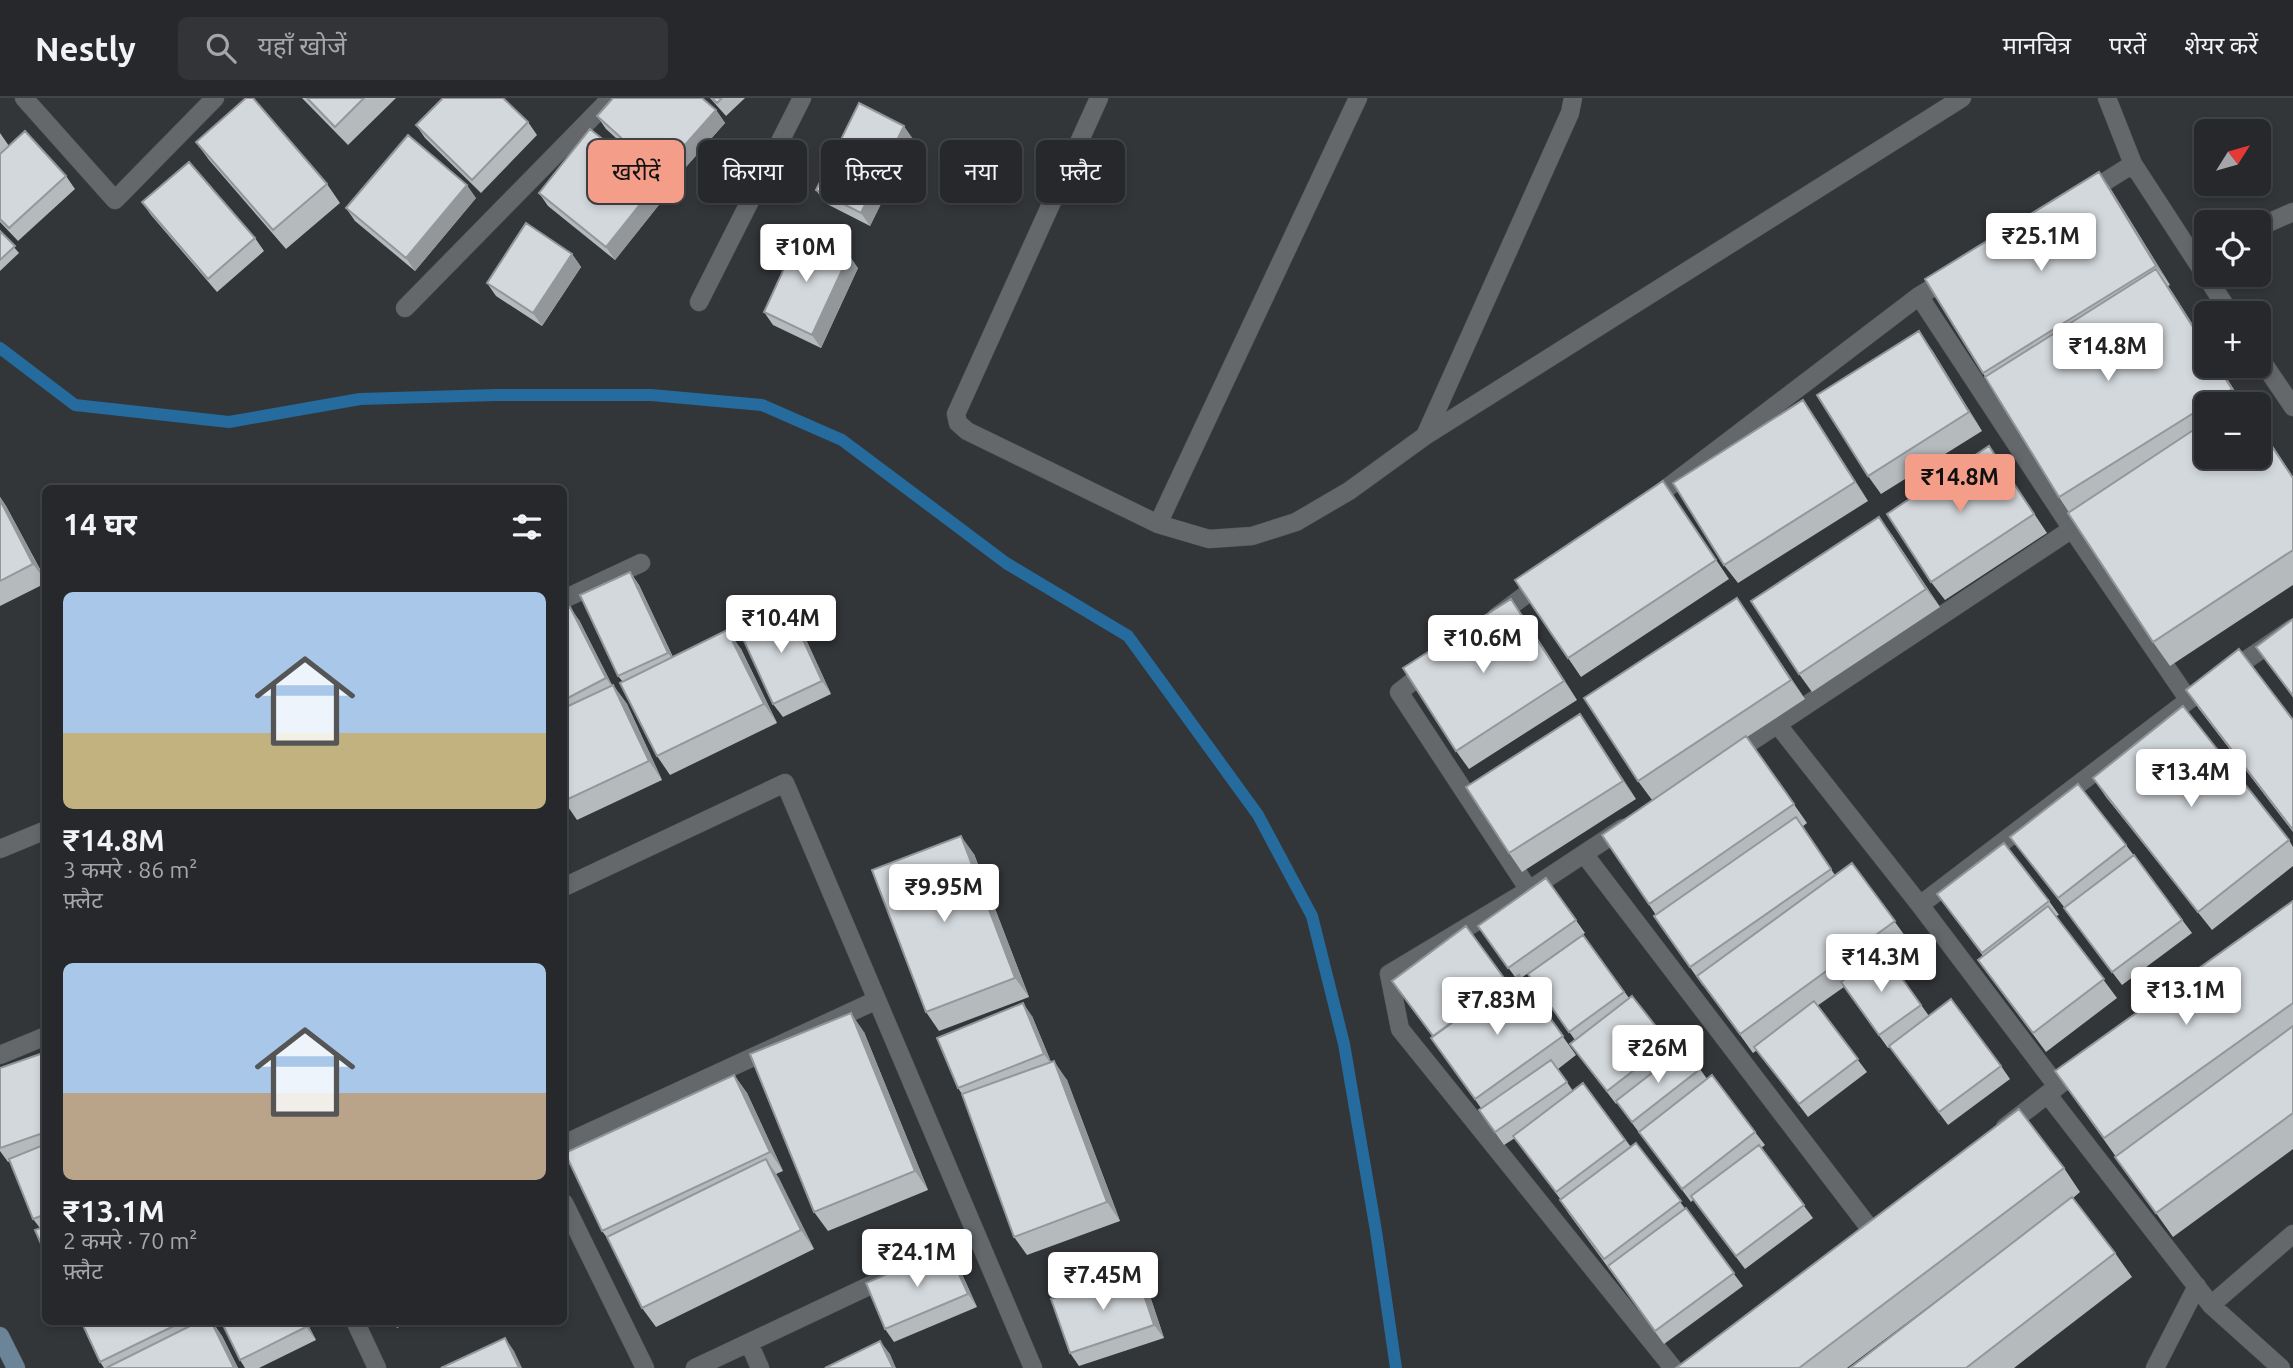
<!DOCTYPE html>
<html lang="hi">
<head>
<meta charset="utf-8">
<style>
	body { margin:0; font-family:Ubuntu,"Noto Sans Devanagari",sans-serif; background:#323437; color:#f1f3f6; height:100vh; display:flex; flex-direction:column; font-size:26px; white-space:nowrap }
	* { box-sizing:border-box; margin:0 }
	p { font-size:23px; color:#a4a6a9 }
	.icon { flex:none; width:38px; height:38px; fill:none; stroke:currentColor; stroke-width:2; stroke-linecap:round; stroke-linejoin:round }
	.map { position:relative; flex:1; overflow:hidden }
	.panel { position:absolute; left:42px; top:387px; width:525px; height:840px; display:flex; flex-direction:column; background:#26282b; border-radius:10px; box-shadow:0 4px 10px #0003,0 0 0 2px #424447 }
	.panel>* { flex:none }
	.top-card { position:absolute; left:588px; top:42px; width:665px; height:63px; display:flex; gap:14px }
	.needle { width:46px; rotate:53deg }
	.tools { position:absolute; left:2194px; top:21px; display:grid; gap:14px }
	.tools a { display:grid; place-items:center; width:77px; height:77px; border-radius:10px; background:#26282b; box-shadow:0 4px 10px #0003,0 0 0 2px #424447; font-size:35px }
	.price { position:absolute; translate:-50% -60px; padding:0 16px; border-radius:7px; background:#fff; color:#222; font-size:23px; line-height:46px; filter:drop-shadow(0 2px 4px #0008) }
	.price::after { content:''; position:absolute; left:50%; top:42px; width:21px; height:16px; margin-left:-10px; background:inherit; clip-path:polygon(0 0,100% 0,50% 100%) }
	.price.on { background:#f49e89; color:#111 }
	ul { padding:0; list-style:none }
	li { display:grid; align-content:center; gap:14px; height:371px; padding:0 21px }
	li span { display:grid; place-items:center; height:217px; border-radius:10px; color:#555 }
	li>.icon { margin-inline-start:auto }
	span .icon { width:126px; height:126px; fill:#fffc; stroke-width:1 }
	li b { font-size:30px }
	h2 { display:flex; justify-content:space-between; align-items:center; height:84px; padding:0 21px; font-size:30px }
	.chip { padding:0 24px; border-radius:10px; background:#26282b; box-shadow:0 4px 10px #0003,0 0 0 2px #424447; font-size:24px; line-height:63px }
	.chip.on { background:#f49e89; color:#111 }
	header { display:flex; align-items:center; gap:42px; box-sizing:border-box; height:98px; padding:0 35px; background:#26282b; border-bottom:2px solid #424447 }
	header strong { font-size:33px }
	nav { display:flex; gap:38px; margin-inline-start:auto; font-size:24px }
	.search { width:490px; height:63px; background:#323437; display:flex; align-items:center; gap:18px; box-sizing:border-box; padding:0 24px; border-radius:10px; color:#a4a6a9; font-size:26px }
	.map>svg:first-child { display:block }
</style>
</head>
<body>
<header>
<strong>Nestly</strong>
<div class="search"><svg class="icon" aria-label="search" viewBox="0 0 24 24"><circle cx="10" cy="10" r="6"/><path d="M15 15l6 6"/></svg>यहाँ खोजें</div>
<nav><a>मानचित्र</a><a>परतें</a><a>शेयर करें</a></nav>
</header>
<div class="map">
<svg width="2293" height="1270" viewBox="0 0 2293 1270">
	<rect width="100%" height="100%" fill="#333639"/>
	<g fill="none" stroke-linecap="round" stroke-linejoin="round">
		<path stroke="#256b9d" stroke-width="12" d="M0,250L75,307L229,324L360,301L495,297H651L762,307L842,342L1006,465L1128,538L1258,717L1312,818L1344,946L1376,1133L1396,1270"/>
		<defs>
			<path id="street" d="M24,0L115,102L215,0
				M1099,0L956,316L958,325L967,333L1158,426L1209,441L1252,438L1296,424L1349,393L1425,338L1962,0
				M2107,0L2133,66L2230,215
				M2087,95L2133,66
				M2259,129L2293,114
				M1919,198L2072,431L2188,601
				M699,204L802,0
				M405,210L611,0
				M2259,259L2293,309
				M1425,338L1570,15L1573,0
				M1650,403L1919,198L1950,179
				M1158,426L1358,0
				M564,501L641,465
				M1496,519L1544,483
				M1430,570L1399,594L1529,792
				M2227,575L2293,530
				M1777,626L1920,807L2057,988
				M1731,657L2072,431
				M1623,730L1529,792L1389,876L1400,931L1673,1270
				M0,751L46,732
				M1584,756L1868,1128
				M564,789L785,685L1033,1270
				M1920,807L2198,595
				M0,957L46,938
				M2048,997L2211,1207L2281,1270
				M2005,1029L2080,971
				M564,1046L877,902
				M564,1105L645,1270
				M929,1160L977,1138
				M2211,1207L2293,1136
				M355,1223L377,1270
				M749,1245L760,1270
				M695,1270L888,1179
				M2155,1270L2197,1188"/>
			<path id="secondary" d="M0,1238L16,1270"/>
		</defs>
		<use href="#street" stroke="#515558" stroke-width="19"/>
		<use href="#secondary" stroke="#515558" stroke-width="19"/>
		<use href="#street" stroke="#64686b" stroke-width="18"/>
		<use href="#secondary" stroke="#6c8497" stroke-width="18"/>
	</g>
	<path fill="#b5babd" d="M302,0H396L348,47Z
		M710,0H745L726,18Z
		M716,12L725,25L669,88L606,31L597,18Z
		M528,24L537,37L481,95L425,40L416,27Z
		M0,35L9,48L66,78L75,91L18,143L0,124Z
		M913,41L870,128L825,105L816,92Z
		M196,44L327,86L340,105L286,151L209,62Z
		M2099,74L2112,93L2170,187L2168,188L2207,249V268H2219L2240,301L2245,306H2207V359H2259V327L2293,379V487L2170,568L2153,544L2059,399L1925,181Z
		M539,95L666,98L615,162L548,108Z
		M476,100L415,173L355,123L346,110Z
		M142,104L255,140L264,153L217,194L151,117Z
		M0,133L19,155L0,173Z
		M572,156L581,169L542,228L496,198L487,185Z
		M858,170L821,250L773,227L764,214Z
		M1932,252L1982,333L1881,396L1868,378Z
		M1816,321L1868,403L1738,485L1724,467Z
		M1989,348L2047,435L1945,502L1931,484Z
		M1663,383L1729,481L1581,579L1515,482Z
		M0,399L6,408L46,482V485L0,508Z
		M1892,437L1940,509L1812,594L1799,576Z
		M630,474L639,487L673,559L727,532L741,551L777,625L670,677L657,658L623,584L618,578Z
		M1737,500L1805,601L1747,639L1807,725L1802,729L1835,777L1852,765L1908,842L1886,858L1929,918L2001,968L2010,981L1948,1027L1890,949L1888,950L1844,889L1817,908L1867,974L1808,1019L1757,952L1753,955L1704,887L1703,888L1654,818L1656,817L1602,737L1691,676L1652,702L1638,683Z
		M564,513L579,522L612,587H613L627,606L662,682L577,722L564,703Z
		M1524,519L1577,602L1469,671L1456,653Z
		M797,522L831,596L783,619L773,606Z
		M2186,592L2293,622V734L2199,611Z
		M1580,616L1636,701L1522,774L1509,755Z
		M2093,680L2289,742L2293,749V768L2212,832L2106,699Z
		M564,714L569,724L564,727Z
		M2010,739L2126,747L2192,835L2122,887L2073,823L2064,809Z
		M974,756L1029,899L939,933L926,914Z
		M1546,780L1585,835L1521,880L1576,957L1558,971L1573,993L1583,985L1631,1049L1636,1045L1743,1188L1664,1246L1569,1116L1560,1102H1561L1515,1040L1504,1047L1479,1012L1481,1010L1431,940L1515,879L1478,828Z
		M1937,796L2049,803L2059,817L2056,818L2117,900L2046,954L1978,862L1983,858Z
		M2293,803V1051L2173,1139L2055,973Z
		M1583,837L1629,900L1669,945L1677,956L1700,971L1707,981L1755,1034L1765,1047L1761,1050L1813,1120L1745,1171L1693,1102L1691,1104L1617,1005L1616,1006L1580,959L1570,946L1575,942L1528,876Z
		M1032,918L1051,964L1067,982L1120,1123L1027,1157L1014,1139L962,996L958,990Z
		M864,934L928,1092L828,1133L814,1114Z
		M46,954V1157L40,1130L33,1121L10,1063L8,1064L0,1053V970Z
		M734,977L747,995L783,1073L776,1076L814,1151L656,1229L642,1210L608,1141L602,1133Z
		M2064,1070L2080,1094L2073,1100L2115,1155L2132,1179L2014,1270H1850L1993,1160L1847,1270H1676Z
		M947,1150L956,1163L977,1209L894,1244L885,1231Z
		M1136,1173L1146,1186L1164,1240L1079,1268L1070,1255Z
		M81,1223H197L198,1224L200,1223H212L222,1238L238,1270H104L100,1264Z
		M221,1223H306L316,1242L259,1270H245L240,1262Z
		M393,1223H410L397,1230Z"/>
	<path fill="#94979a" d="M716,12L725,25L669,88L660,75Z
		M904,28L913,41L870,128L861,115Z
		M2099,74L2112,93L2170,187L2156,168Z
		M657,85L666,98L615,162L606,149Z
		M467,87L476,100L415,173L406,160Z
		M572,156L581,169L542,228L533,215Z
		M849,157L858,170L821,250L812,237Z
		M2156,171L2173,195L2207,249V251Z
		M1919,233L1932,252L1982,333L1969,314Z
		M2217,268H2219L2243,306L2232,291Z
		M1803,302L1816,321L1868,403L1855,384Z
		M2259,327L2293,379V380L2259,329Z
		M0,399L6,408L46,483L33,466L0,402Z
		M1879,419L1892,437L1940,509L1926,491Z
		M630,474L639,487L677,568L668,555Z
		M1737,500L1750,518L1805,601L1791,582Z
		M1511,501L1524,519L1577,602L1564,583Z
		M570,509L579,522L615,593L606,580Z
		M788,509L797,522L831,596L822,583Z
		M727,532L741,551L777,625L764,606Z
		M613,587L627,606L662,682L649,663Z
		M1580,616L1593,635L1636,701L1623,683Z
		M961,738L974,756L1029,899L1015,880Z
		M1023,905L1032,918L1053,969L1044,956Z
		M851,915L864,934L928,1092L915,1073Z
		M1054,963L1067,982L1120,1123L1107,1104Z
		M734,977L747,995L783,1073L770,1054Z
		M766,1061L779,1080L814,1151L801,1132Z
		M947,1150L956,1163L977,1209L968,1196Z
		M1136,1173L1146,1186L1164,1240L1154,1227Z
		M211,1223L222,1238L238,1270H234Z
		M303,1223H306L316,1242L306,1229Z
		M505,1240L514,1253L522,1270H519Z
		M880,1243L890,1256L896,1270H893Z"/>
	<path fill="#d3d8dc" stroke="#94979a" stroke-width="2" d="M246,0H253L327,86L273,132L196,44Z
		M307,0H364L335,29Z
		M443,0H503L528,24L472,82L416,27Z
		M613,0H702L716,12L660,75L597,18Z
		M712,0H722L717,5Z
		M859,5L904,28L861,115L816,92Z
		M590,31L657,85L606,149L539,95Z
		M25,33L66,78L9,130L0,121V56Z
		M408,37L467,87L406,160L346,110Z
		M189,64L255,140L208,181L142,104Z
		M2099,74L2156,168L1983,275L1925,181Z
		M526,125L572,156L533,215L487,185Z
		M0,133L15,148L0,162Z
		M801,134L849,157L812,237L764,214Z
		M2156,171L2207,251V268H2217L2232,291L2059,399L1985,279Z
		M1919,233L1969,314L1868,378L1817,297Z
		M2241,301L2244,306H2233Z
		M1803,302L1855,384L1724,467L1673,385Z
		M2207,323V359H2259V329L2293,380V452L2153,544L2068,415Z
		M1989,348L2034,416L1931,484L1887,416Z
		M1663,383L1716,462L1568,560L1515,482Z
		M0,402L33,466L0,483Z
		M1879,419L1926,491L1799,576L1751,503Z
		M630,474L668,555L618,578L580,497Z
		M1737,500L1791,582L1638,683L1584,600Z
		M1511,501L1564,583L1456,653L1403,570Z
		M570,509L606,580L564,602V513Z
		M788,509L822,583L773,606L739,532Z
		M2293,521V598L2256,549Z
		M727,532L764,606L657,658L620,585Z
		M2239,551L2293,622V732L2186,592Z
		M613,587L649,663L564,703V610Z
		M2183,608L2289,742L2198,814L2093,680Z
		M1580,616L1623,683L1509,755L1466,689Z
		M1746,638L1794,706L1649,806L1602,737Z
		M2078,686L2126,747L2058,800L2010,739Z
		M1796,719L1831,771L1690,869L1654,818Z
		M961,738L1015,880L926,914L872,772Z
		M2004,745L2049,803L1982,855L1937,796Z
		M2134,757L2182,822L2112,874L2064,810Z
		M1852,765L1895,823L1740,936L1697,878Z
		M1546,780L1576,822L1508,870L1478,828Z
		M2293,803V905L2104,1040L2055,973Z
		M2048,808L2104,881L2033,935L1978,862Z
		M1466,828L1507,884L1433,938L1392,883Z
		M1583,837L1624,894L1569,934L1528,876Z
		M1883,854L1921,907L1879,937L1841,884Z
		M1519,877L1563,938L1475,1001L1431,940Z
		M1632,898L1669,945L1607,993L1570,946Z
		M1951,901L2001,968L1939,1014L1889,948Z
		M1814,903L1858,961L1799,1006L1754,949Z
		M1023,905L1044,956L958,990L937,940Z
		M851,915L915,1073L814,1114L750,956Z
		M2293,928V1015L2156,1115L2115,1059Z
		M1683,951L1700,971L1632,1024L1616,1003Z
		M46,954V1034L0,1050V970Z
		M1551,962L1567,984L1495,1034L1479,1012Z
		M1054,963L1107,1104L1014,1139L962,996Z
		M734,977L770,1054L602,1133L565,1055Z
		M1712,977L1755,1034L1682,1091L1639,1034Z
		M1583,985L1625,1042L1556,1094L1513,1038Z
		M2019,1011L2064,1070L1799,1270H1676Z
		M1636,1045L1681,1103L1604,1161L1560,1102Z
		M46,1046V1116L33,1121L9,1061Z
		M1759,1047L1804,1107L1736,1158L1691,1098Z
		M766,1061L801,1132L642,1210L607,1139Z
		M2072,1099L2115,1155L1966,1270H1850Z
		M1686,1110L1734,1175L1655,1233L1608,1168Z
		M46,1128V1157L35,1132Z
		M947,1150L968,1196L885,1231L866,1185Z
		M1136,1173L1154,1227L1070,1255L1051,1201Z
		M81,1223H184L100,1264Z
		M200,1223H211L234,1270H106Z
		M221,1223H303L306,1229L240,1262Z
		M505,1240L519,1270H441Z
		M880,1243L893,1270H825Z"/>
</svg>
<div class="tools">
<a><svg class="needle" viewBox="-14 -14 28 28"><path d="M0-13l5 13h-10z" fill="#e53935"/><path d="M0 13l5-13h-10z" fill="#a4a6a9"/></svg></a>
<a><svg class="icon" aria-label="locate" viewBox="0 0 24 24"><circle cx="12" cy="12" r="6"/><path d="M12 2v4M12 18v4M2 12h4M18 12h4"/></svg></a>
<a>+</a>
<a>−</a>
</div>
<b class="price" style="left:2041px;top:175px">₹25.1M</b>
<b class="price" style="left:806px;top:186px">₹10M</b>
<b class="price" style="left:2108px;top:285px">₹14.8M</b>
<b class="price on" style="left:1960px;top:416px">₹14.8M</b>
<b class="price" style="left:781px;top:557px">₹10.4M</b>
<b class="price" style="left:1483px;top:577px">₹10.6M</b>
<b class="price" style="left:2191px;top:711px">₹13.4M</b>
<b class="price" style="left:944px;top:826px">₹9.95M</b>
<b class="price" style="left:1881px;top:896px">₹14.3M</b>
<b class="price" style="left:2186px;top:929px">₹13.1M</b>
<b class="price" style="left:1497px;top:939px">₹7.83M</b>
<b class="price" style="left:1658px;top:987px">₹26M</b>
<b class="price" style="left:917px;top:1191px">₹24.1M</b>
<b class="price" style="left:1103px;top:1214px">₹7.45M</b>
<div class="top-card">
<a class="chip on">खरीदें</a>
<a class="chip">किराया</a>
<a class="chip">फ़िल्टर</a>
<a class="chip">नया</a>
<a class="chip">फ़्लैट</a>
</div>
<section class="panel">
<h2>14 घर<svg class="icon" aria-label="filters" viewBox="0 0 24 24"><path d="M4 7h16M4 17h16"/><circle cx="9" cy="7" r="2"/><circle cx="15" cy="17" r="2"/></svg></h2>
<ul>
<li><span style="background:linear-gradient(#a9c7e8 65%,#c2b280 0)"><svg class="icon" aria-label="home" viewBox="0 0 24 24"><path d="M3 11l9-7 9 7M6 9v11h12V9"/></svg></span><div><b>₹14.8M</b><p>3 कमरे · 86 m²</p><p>फ़्लैट</p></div></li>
<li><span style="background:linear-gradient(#a9c7e8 60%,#b9a48a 0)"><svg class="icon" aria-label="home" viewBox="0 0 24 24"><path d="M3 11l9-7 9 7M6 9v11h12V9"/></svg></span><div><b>₹13.1M</b><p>2 कमरे · 70 m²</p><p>फ़्लैट</p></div></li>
</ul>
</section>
</div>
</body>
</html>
